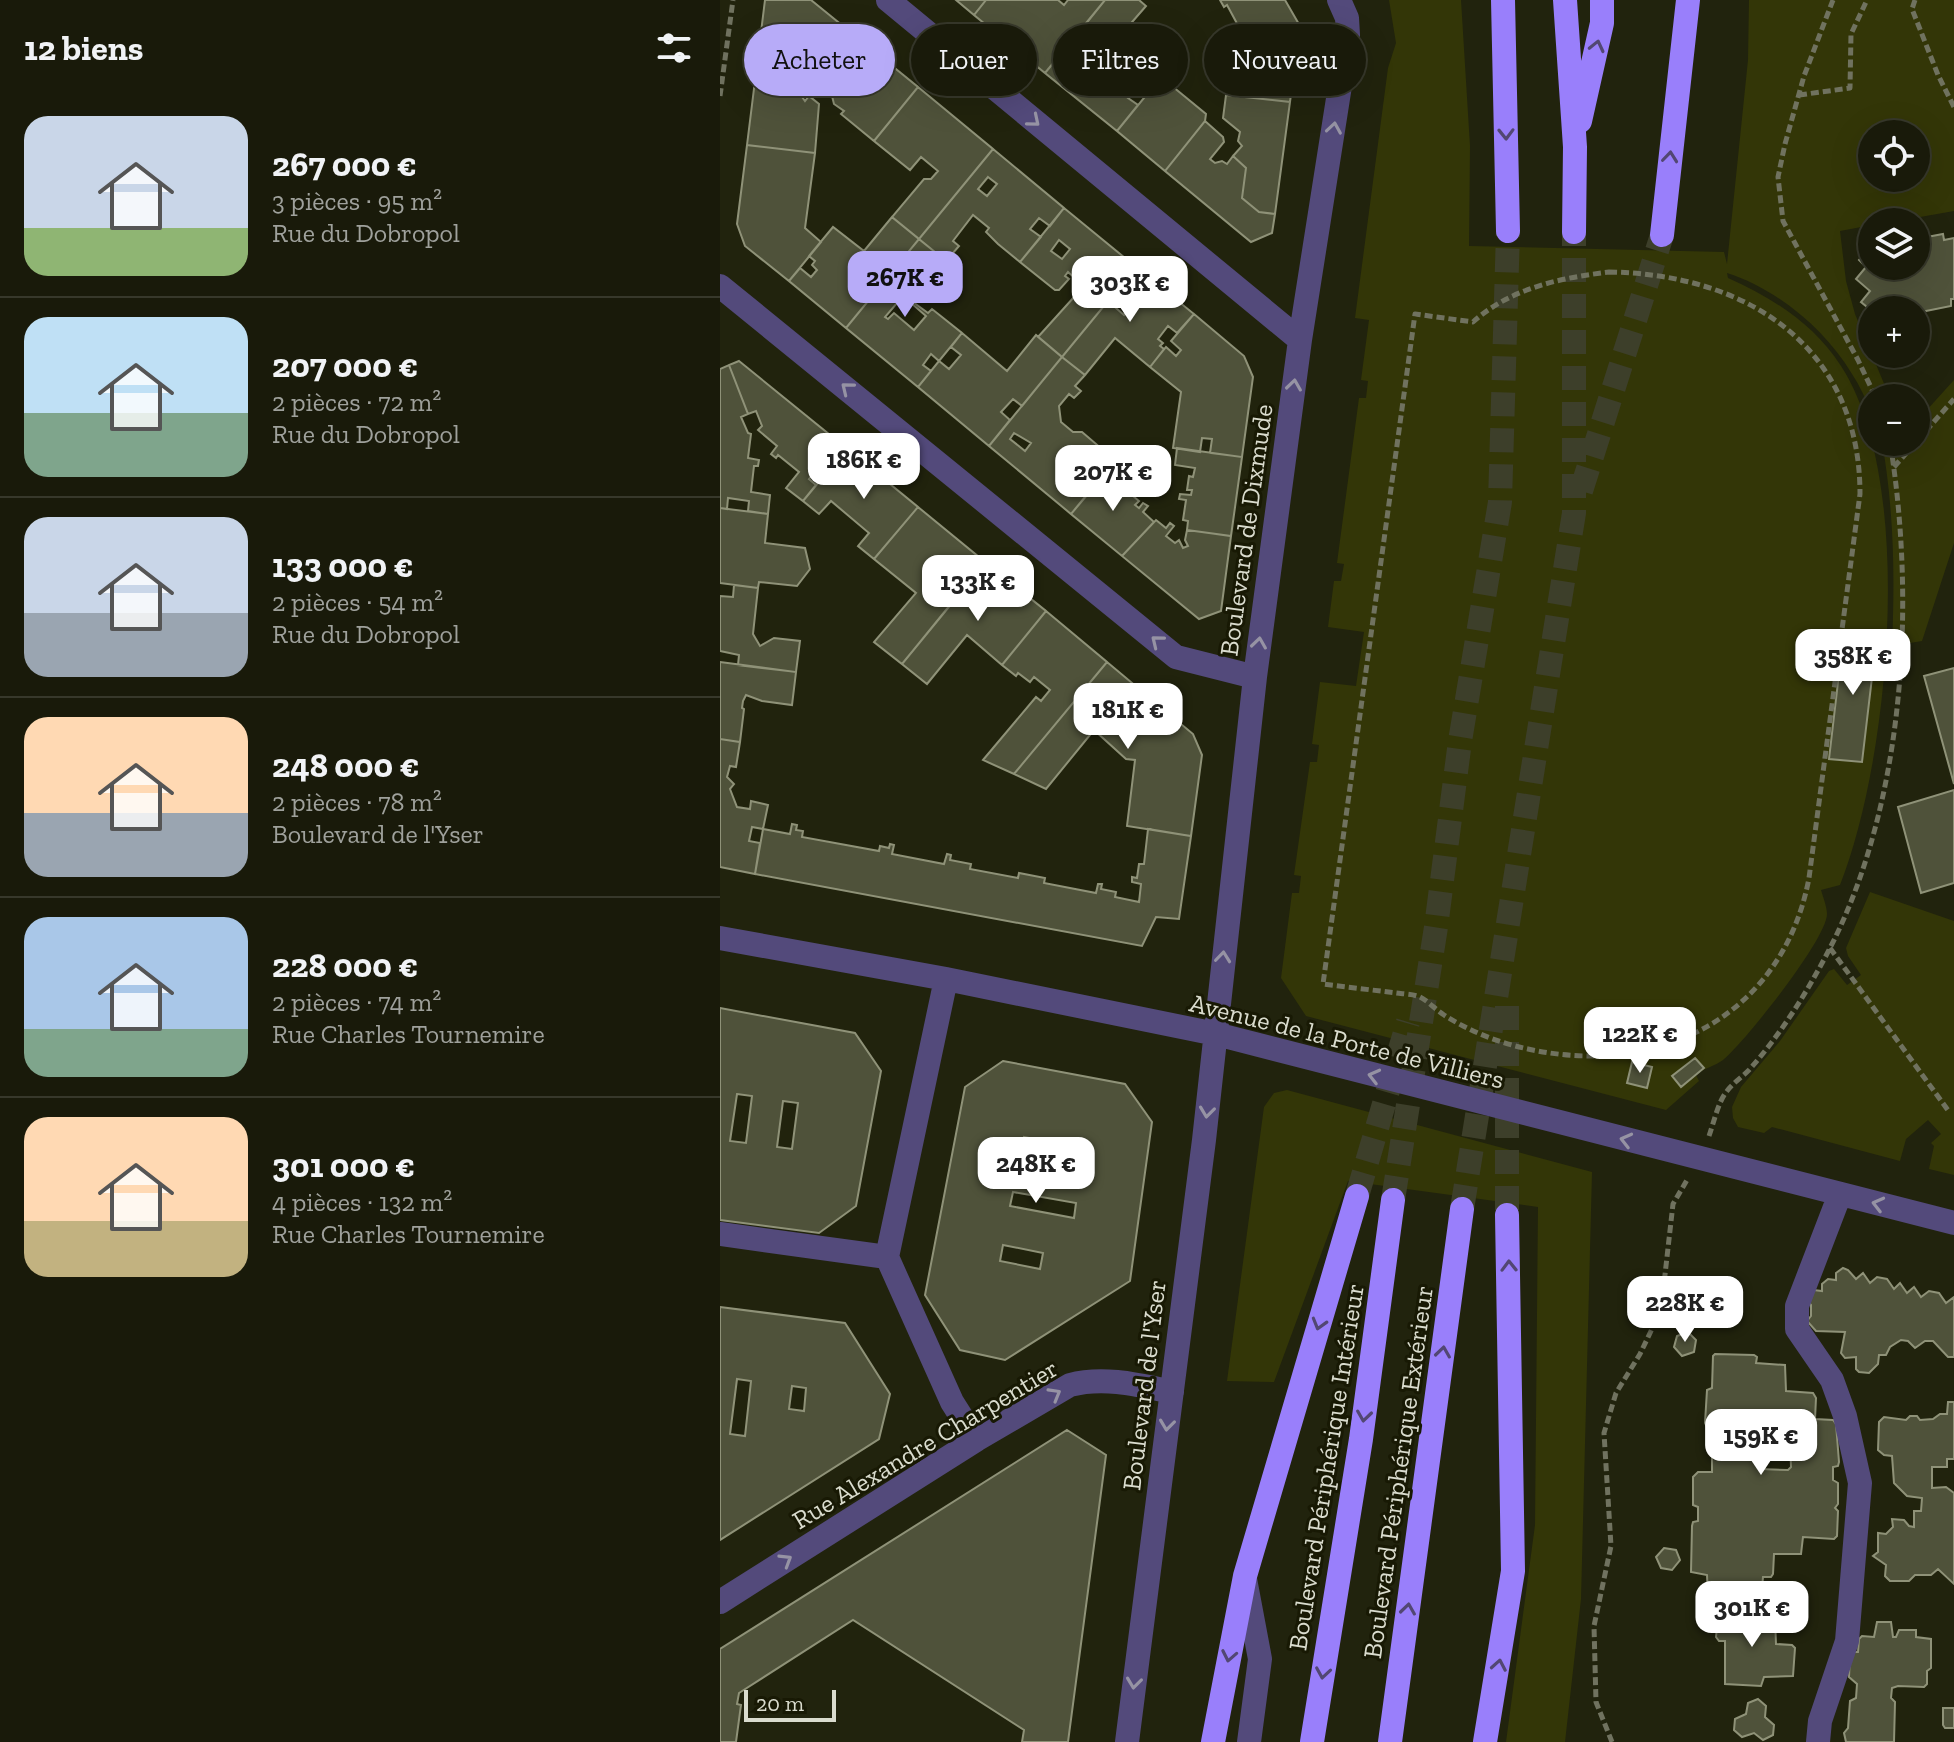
<!DOCTYPE html>
<html lang="fr">
<head>
<meta charset="utf-8">
<style>
	body { margin:0; font-family:"Zilla Slab",serif; background:#222313; color:#f1f3f6; height:100vh; display:flex; flex-direction:column; font-size:30px; white-space:nowrap }
	* { box-sizing:border-box; margin:0 }
	p { font-size:26px; color:#9fa19c }
	.icon { flex:none; width:44px; height:44px; fill:none; stroke:currentColor; stroke-width:2; stroke-linecap:round; stroke-linejoin:round }
	.map { position:relative; flex:1; overflow:hidden }
	.sheet { display:flex; flex-direction:column; background:#191a0a; width:720px }
	.sheet>* { flex:none }
	.top-card { position:absolute; left:24px; top:24px; width:760px; height:72px; display:flex; gap:16px }
	.fabs { position:absolute; left:1138px; top:120px; display:grid; gap:16px }
	.fabs a { display:grid; place-items:center; width:72px; height:72px; border-radius:50%; background:#191a0a; box-shadow:0 8px 32px #0002,0 0 0 2px #37382b; font-size:40px }
	.scale { position:absolute; left:24px; bottom:20px; width:92px; box-sizing:border-box; padding-left:8px; border:4px solid #dadcce; border-top:0; font-size:22px; line-height:28px; white-space:nowrap; color:#dadcce; -webkit-text-stroke:6px #181904; paint-order:stroke }
	.price { position:absolute; translate:-50% -68px; padding:0 18px; border-radius:16px; background:#fff; color:#222; font-size:26px; line-height:52px; filter:drop-shadow(0 2px 4px #0008) }
	.price::after { content:''; position:absolute; left:50%; top:48px; width:24px; height:18px; margin-left:-12px; background:inherit; clip-path:polygon(0 0,100% 0,50% 100%) }
	.price.on { background:#b7abf8; color:#111 }
	ul { padding:0; list-style:none }
	li { display:flex; align-items:center; gap:24px; height:200px; padding:0 24px }
	li+li { border-top:2px solid #37382b }
	li span { display:grid; place-items:center; flex:none; width:224px; height:160px; border-radius:24px; color:#555 }
	li>.icon { margin-inline-start:auto }
	span .icon { width:96px; height:96px; fill:#fffc; stroke-width:1 }
	li b { font-size:34px }
	h2 { display:flex; justify-content:space-between; align-items:center; height:96px; padding:0 24px; font-size:34px }
	.pill { padding:0 28px; border-radius:36px; background:#191a0a; box-shadow:0 8px 32px #0002,0 0 0 2px #37382b; font-size:28px; line-height:72px }
	.pill.on { background:#b7abf8; color:#111 }
	main { display:flex; flex:1; min-height:0 }
	.map>svg:first-child { display:block }
</style>
</head>
<body>
<main>
<section class="sheet">
<h2>12 biens<svg class="icon" aria-label="filters" viewBox="0 0 24 24"><path d="M4 7h16M4 17h16"/><circle cx="9" cy="7" r="2"/><circle cx="15" cy="17" r="2"/></svg></h2>
<ul>
<li><span style="background:linear-gradient(#c9d6e8 70%,#8fb573 0)"><svg class="icon" aria-label="home" viewBox="0 0 24 24"><path d="M3 11l9-7 9 7M6 9v11h12V9"/></svg></span><div><b>267 000 €</b><p>3 pièces · 95 m²</p><p>Rue du Dobropol</p></div></li>
<li><span style="background:linear-gradient(#bfe0f5 60%,#7fa58c 0)"><svg class="icon" aria-label="home" viewBox="0 0 24 24"><path d="M3 11l9-7 9 7M6 9v11h12V9"/></svg></span><div><b>207 000 €</b><p>2 pièces · 72 m²</p><p>Rue du Dobropol</p></div></li>
<li><span style="background:linear-gradient(#c9d6e8 60%,#9aa5b1 0)"><svg class="icon" aria-label="home" viewBox="0 0 24 24"><path d="M3 11l9-7 9 7M6 9v11h12V9"/></svg></span><div><b>133 000 €</b><p>2 pièces · 54 m²</p><p>Rue du Dobropol</p></div></li>
<li><span style="background:linear-gradient(#ffd9b3 60%,#9aa5b1 0)"><svg class="icon" aria-label="home" viewBox="0 0 24 24"><path d="M3 11l9-7 9 7M6 9v11h12V9"/></svg></span><div><b>248 000 €</b><p>2 pièces · 78 m²</p><p>Boulevard de l'Yser</p></div></li>
<li><span style="background:linear-gradient(#a9c7e8 70%,#7fa58c 0)"><svg class="icon" aria-label="home" viewBox="0 0 24 24"><path d="M3 11l9-7 9 7M6 9v11h12V9"/></svg></span><div><b>228 000 €</b><p>2 pièces · 74 m²</p><p>Rue Charles Tournemire</p></div></li>
<li><span style="background:linear-gradient(#ffd9b3 65%,#c2b280 0)"><svg class="icon" aria-label="home" viewBox="0 0 24 24"><path d="M3 11l9-7 9 7M6 9v11h12V9"/></svg></span><div><b>301 000 €</b><p>4 pièces · 132 m²</p><p>Rue Charles Tournemire</p></div></li>
</ul>
</section>
<div class="map">
<svg width="1234" height="1742" viewBox="0 0 1234 1742">
	<rect width="100%" height="100%" fill="#21230d"/>
	<path fill="#333607" fill-rule="evenodd" d="M669,0H741L750,146L749,246L1004,252L1007,264L1028,60L1029,0H1234V211L1172,222H1152V225L1120,231L1126,281L1135,314L1170,398H1152V413C1146,400 1140,386 1132,374C1105,329 1057,289 1007,273L1008,278C1053,298 1094,324 1121,366C1196,481 1170,759 1120,885L1101,890C1103,897 1107,907 1107,914C1107,939 1024,1043 1003,1060C995,1066 984,1068 976,1075L979,1081L946,1110L586,1016L561,978L572,893H579L581,876L574,875L590,762H597L599,745L592,744L600,682L636,686L644,632L608,627L614,581H621L624,564L617,563L639,398H646L648,381L641,380L649,320L635,318L668,68L676,43ZM1152,134H1196V178H1152Z
		M1234,380V543L1202,641L1172,646C1175,577 1174,510 1162,442H1196V422Z
		M1150,892L1234,921V1175L1209,1169L1214,1146L1211,1143L1221,1134L1208,1120L1186,1139L1180,1161L1052,1127L1044,1133L1018,1127L1013,1118L1012,1107L1021,1087L1060,1041L1109,971L1114,969L1127,985L1141,975L1128,956L1126,948Z
		M567,1090L872,1172L861,1599L845,1742H786L815,1525L818,1207L628,1181L554,1382L507,1381L544,1107L554,1093Z"/>
	<path fill="#4f523a" stroke="#8f9278" stroke-width="2" fill-rule="evenodd" d="M45,0H91L198,87L154,141L121,114L124,111L114,104L111,92L102,85L80,94L85,101L89,96L99,104L95,153L27,145Z
		M236,0H266L254,15Z
		M266,0H338L344,5L348,0H385L325,73L254,15Z
		M385,0H419L426,6L393,44L406,55L410,51L441,77L427,94L418,86L408,98L418,105L397,131L325,73L350,43L361,51L366,45L363,42L367,37L360,31Z
		M500,0H565L580,26L570,102L516,96L527,42L507,5L504,7Z
		M441,77L486,114L485,121L445,171L397,131Z
		M198,87L273,149L199,239L172,217L204,179H211L218,171L201,157L190,170L154,141Z
		M506,95L570,102L555,214L539,212L522,198L526,168L513,156L522,146L518,141L520,132L503,118Z
		M485,121L503,137L504,142L490,159L495,163L502,161L507,164L513,156L526,168L522,198L539,212L555,214L552,233L531,242L445,171Z
		M27,145L95,153L85,228L101,242L69,281L25,246L17,224Z
		M273,149L344,208L330,226L319,218L310,229L321,237L300,262L278,244L266,232L269,228L253,215L233,241L239,246L226,261L199,239ZM268,177L277,184L267,196L258,189Z
		M344,208L416,267L342,357L318,337L364,286L348,272L345,276L349,279L339,290H335L300,262ZM339,240L350,249L342,259L331,251ZM382,284L389,290L377,305L370,299Z
		M172,217L199,239L126,328L69,281L80,268L91,277L97,270L92,265L95,261L89,256L113,227L144,251ZM142,277L151,285L141,298L132,290Z
		M1223,234L1224,240L1234,238V299H1231V306L1196,313V310L1152,311L1141,302L1150,291L1136,279L1146,267L1139,260L1151,246L1152,266H1196V239Z
		M199,239L226,261L220,269L210,262L198,277L208,285L193,302L208,313L212,309L242,333L219,361L211,354L203,365L211,371L198,387L126,328ZM183,296L206,316L194,330L174,313L168,319L165,317Z
		M416,267L474,314L457,333L448,326L438,339L443,343L440,346L444,349L430,367L395,338L365,375L342,357L388,301L404,315L410,308L394,294Z
		M474,314L524,356L533,377L522,457L490,453L492,439L482,438L480,452L453,448L461,392L430,367L446,347L456,356L461,350L451,341Z
		M242,333L287,371L316,335L342,357L302,406L293,399L281,412L290,420L269,446L198,387L219,361L229,369L241,355L231,347Z
		M342,357L365,375L355,386L361,391L354,398L349,394L339,406L341,422L353,432H362L396,461L377,484L363,472L359,477L362,481L361,487L368,494L351,514L269,446ZM294,433L311,443L305,451L290,439Z
		M19,361L126,448L109,469L101,463L89,479L96,485L83,501L66,488L79,472L58,455L56,458L51,454L57,446L38,430L42,426L36,411L28,414L9,365Z
		M9,365L28,414L21,417L28,433L31,434L28,458L39,460L38,466H34L31,492L50,495L48,514L28,511L29,501L8,498L7,509L0,508V369Z
		M126,448L198,507L154,559L138,546L149,533L111,501L99,514L83,501L103,477L108,481L119,469L113,464Z
		M457,448L522,457L511,536L467,530L468,521L463,520L466,500L459,499L460,494L471,495L472,490H467L469,476L473,477L475,468L455,465Z
		M392,464L406,475L394,489L403,496L407,491L419,501L415,505L419,508L423,503L428,506L423,512L434,522L402,556L351,514Z
		M198,507L265,562L247,584L238,576L228,588L238,596L182,664L154,642L196,593L154,559Z
		M0,508L48,514L45,543L85,548L90,569L77,586L39,582L38,588L0,583Z
		M436,520L446,528L450,523L454,526L446,536L455,543L459,540L463,548L468,546L465,540L467,530L511,536L501,611L479,619L402,556Z
		M265,562L326,611L282,665L247,635L207,684L182,664Z
		M14,585L38,588L33,634L40,646L54,638L80,641L76,672L18,665L19,655L0,651V596L13,597Z
		M326,611L387,662L294,774L263,760L316,697L321,701L330,690L314,677L310,682L298,673L296,676L282,665Z
		M1124,631L1157,635L1142,762L1109,759Z
		M0,662L76,672L72,705L42,701L26,695L23,701L22,708L24,709L20,742L0,739Z
		M387,662L473,734L482,755L471,836L407,826L415,760L406,759L374,730L326,789L294,774Z
		M1234,668V784L1204,676Z
		M0,739L20,742L16,767L10,766L7,777L14,784L10,789L17,807L30,809L31,801L48,805L43,829L32,827L29,841L40,843L35,874L0,867Z
		M1234,790V883L1201,893L1178,807Z
		M72,824L77,825L76,830L83,831L82,837L159,851L160,846L169,848L170,844L174,845L172,854L224,864L227,854L231,855L230,860L251,864L250,869L298,878L299,873L325,878L324,883L376,893L378,884H382L381,889L396,892L395,897L419,902L421,884L412,882V877L417,878L419,864H424L428,829L471,836L459,919L436,917L422,946L35,874L43,829L70,834Z
		M0,1008L135,1033L161,1071L136,1206L99,1233L0,1220ZM17,1094L32,1096L26,1143L10,1141ZM63,1101L78,1103L72,1149L57,1147Z
		M975,1058L984,1068L961,1087L952,1076Z
		M283,1061L405,1084L432,1122L410,1281L285,1360L240,1350L205,1295L245,1087ZM304,1137L367,1149L364,1163L301,1152ZM293,1192L356,1203L354,1218L290,1206ZM283,1245L323,1253L320,1269L280,1261Z
		M912,1062L932,1067L927,1088L907,1083Z
		M1123,1268L1128,1270L1136,1279L1143,1273L1150,1283L1157,1277L1167,1279L1174,1289L1180,1283L1187,1293L1194,1287L1201,1297L1209,1291L1219,1293L1226,1303L1234,1297V1357H1228L1213,1341H1205L1195,1348L1188,1341L1181,1340L1170,1347L1166,1355H1159L1158,1364L1149,1373L1139,1372L1136,1369V1357L1125,1358L1121,1353L1125,1332L1096,1331L1087,1321L1091,1316V1305L1088,1302L1094,1290L1102,1291V1284L1108,1279L1116,1280V1273Z
		M0,1307L125,1323L170,1394L159,1439L0,1540ZM17,1379L31,1381L25,1436L10,1434ZM72,1386L86,1388L84,1411L69,1409Z
		M968,1332L976,1340L974,1352L962,1356L954,1347L957,1336Z
		M995,1354L1034,1355L1037,1357L1036,1363L1065,1365L1066,1391L1093,1393L1096,1398L1095,1419L1113,1420L1116,1424L1119,1462L1118,1466L1113,1467V1480L1118,1483V1504L1115,1508L1118,1511L1117,1536L1114,1539L1083,1537L1081,1554H1054L1053,1574L1051,1577H1043L1041,1600L988,1598L987,1575L971,1572L972,1526L973,1522L978,1521V1507L973,1505V1477L978,1472H992V1441L999,1438V1428L987,1427L985,1423L987,1390L992,1388L993,1356ZM1042,1437L1070,1439L1071,1467L1068,1470L1040,1469L1038,1441Z
		M1228,1402H1234V1459H1227V1467H1212V1488L1226,1487L1234,1493V1584L1218,1569L1211,1575H1195L1189,1581H1170L1165,1576L1166,1565L1153,1556L1158,1552V1533L1166,1534L1173,1527L1172,1519L1184,1520L1189,1526L1194,1527V1511H1201L1202,1498L1187,1496L1174,1483L1172,1456L1164,1455L1158,1450L1159,1422L1164,1417L1186,1420L1190,1416H1197L1200,1420L1213,1419L1220,1414H1227Z
		M347,1430L386,1455L348,1742H302L304,1730L133,1620L19,1693L17,1704L21,1705L16,1742H0V1649Z
		M944,1548L956,1550L960,1560L952,1570L941,1568L936,1557Z
		M999,1608L1028,1609L1030,1618H1055L1056,1644L1072,1645L1075,1648L1073,1676L1044,1677L1041,1686L1005,1684V1641H999L996,1637Z
		M1157,1622H1171L1173,1637H1176L1179,1630H1196V1637L1211,1639V1668L1207,1671V1684L1204,1687L1178,1686L1172,1688L1171,1698L1175,1702L1174,1742H1126L1124,1733L1128,1728L1130,1701L1136,1698L1137,1684L1129,1677L1130,1656L1133,1652H1138L1139,1639L1142,1636L1154,1637Z
		M1038,1699L1046,1706L1045,1717L1054,1725L1053,1735L1043,1740L1034,1733L1022,1737L1014,1730L1015,1719L1026,1714L1028,1703Z
		M1223,1708H1234V1728H1225L1223,1725Z"/>
	<g fill="none" stroke-linecap="round" stroke-linejoin="round">
		<path stroke="#3d3f2a" stroke-width="24" stroke-dasharray="24 12" stroke-linecap="butt" d="M861,491L942,235
			M787,1006V1215
			M637,1196L688,1022
			M673,1200L716,927L740,741L780,502L788,231
			M742,1209L854,513V232"/>
		<path stroke="#70725f" stroke-width="5" stroke-dasharray="8 4" stroke-linecap="butt" d="M1113,0L1084,76L1065,144L1058,177L1063,221L1138,360L1156,398
			M1195,0L1192,9L1218,75L1234,107
			M1079,95L1130,88L1131,34L1147,0
			M0,96L13,0
			M889,272C1026,274 1140,346 1140,494L1089,878C1063,1016 939,1078 808,1049C779,1043 749,1031 724,1015C716,1010 708,1001 700,997C693,994 683,994 676,993C652,990 627,987 603,984L695,314L753,322C791,288 840,278 889,272Z
			M1174,467L1234,399
			M1110,948L1230,1113
			M989,1136C994,1122 998,1102 1007,1091C1013,1083 1022,1077 1029,1070C1061,1034 1088,991 1110,948C1185,802 1196,602 1170,442
			M892,1742L876,1702L874,1626L891,1546L884,1433L896,1393L920,1354L941,1310L953,1204L967,1180"/>
		<path stroke="#534a7b" stroke-width="24" d="M168,0L580,340
			M0,286L456,657L535,677
			M0,938L226,979L496,1034L1234,1223
			M226,979L167,1257L232,1402L256,1440
			M0,1234L167,1257
			M525,1579L540,1659L529,1742
			M0,1602L256,1440L350,1385C384,1376 419,1385 452,1392
			M407,1742L484,1140L535,677L580,340L628,35L627,18L619,0
			M1098,1742L1100,1721L1127,1641L1140,1483L1125,1416L1112,1380L1077,1329V1306L1120,1194"/>
		<path stroke="#997ffb" stroke-width="24" d="M783,0L788,231
			M845,0L855,147L854,232
			M860,121L882,23V0
			M942,235L968,0
			M493,1742L525,1576L637,1196
			M592,1742L641,1439L673,1200
			M670,1742L742,1209
			M765,1742L793,1571L787,1215"/>
	</g>
	<defs><path id="oneway-chevron" d="M-2-3.5L2.5 0L-2 3.5" fill="none" stroke-width="1.6" stroke-linecap="round" stroke-linejoin="round" transform="scale(2)"/></defs>
	<g stroke="#524773">
		<use href="#oneway-chevron" transform="translate(877 46) rotate(-77)"/>
		<use href="#oneway-chevron" transform="translate(786 134) rotate(89)"/>
		<use href="#oneway-chevron" transform="translate(950 157) rotate(-84)"/>
		<use href="#oneway-chevron" transform="translate(789 1266) rotate(-91)"/>
		<use href="#oneway-chevron" transform="translate(599 1324) rotate(106)"/>
		<use href="#oneway-chevron" transform="translate(723 1352) rotate(-82)"/>
		<use href="#oneway-chevron" transform="translate(644 1416) rotate(98)"/>
		<use href="#oneway-chevron" transform="translate(688 1609) rotate(-82)"/>
		<use href="#oneway-chevron" transform="translate(509 1656) rotate(101)"/>
		<use href="#oneway-chevron" transform="translate(779 1665) rotate(-80)"/>
		<use href="#oneway-chevron" transform="translate(603 1673) rotate(99)"/>
	</g>
	<g stroke="#9693a4">
		<use href="#oneway-chevron" transform="translate(314 121) rotate(40)"/>
		<use href="#oneway-chevron" transform="translate(614 128) rotate(-81)"/>
		<use href="#oneway-chevron" transform="translate(574 385) rotate(-82)"/>
		<use href="#oneway-chevron" transform="translate(127 388) rotate(-141)"/>
		<use href="#oneway-chevron" transform="translate(437 641) rotate(-141)"/>
		<use href="#oneway-chevron" transform="translate(539 643) rotate(-82)"/>
		<use href="#oneway-chevron" transform="translate(503 957) rotate(-84)"/>
		<use href="#oneway-chevron" transform="translate(654 1076) rotate(-166)"/>
		<use href="#oneway-chevron" transform="translate(487 1112) rotate(97)"/>
		<use href="#oneway-chevron" transform="translate(906 1140) rotate(-166)"/>
		<use href="#oneway-chevron" transform="translate(1158 1204) rotate(-166)"/>
		<use href="#oneway-chevron" transform="translate(335 1394) rotate(-30)"/>
		<use href="#oneway-chevron" transform="translate(447 1425) rotate(97)"/>
		<use href="#oneway-chevron" transform="translate(66 1560) rotate(-32)"/>
		<use href="#oneway-chevron" transform="translate(414 1683) rotate(97)"/>
	</g>
	<g text-anchor="middle" dominant-baseline="central" stroke-width="6" stroke-linejoin="round" paint-order="stroke">
		<g font-size="26" fill="#dadcce" stroke="#181904">
			<text transform="translate(526 530) rotate(-82)">Boulevard de Dixmude</text>
			<text transform="translate(627 1041) rotate(14)">Avenue de la Porte de Villiers</text>
			<text transform="translate(424 1385) rotate(-83)">Boulevard de l'Yser</text>
			<text transform="translate(205 1444) rotate(-31)">Rue Alexandre Charpentier</text>
			<text transform="translate(606 1467) rotate(-81)">Boulevard Périphérique Intérieur</text>
			<text transform="translate(678 1472) rotate(-82)">Boulevard Périphérique Extérieur</text>
		</g>
	</g>
</svg>
<div class="fabs">
<a><svg class="icon" aria-label="locate" viewBox="0 0 24 24"><circle cx="12" cy="12" r="6"/><path d="M12 2v4M12 18v4M2 12h4M18 12h4"/></svg></a>
<a><svg class="icon" aria-label="layers" viewBox="0 0 24 24"><path d="M12 4l9 5-9 5-9-5zM3 14l9 5 9-5"/></svg></a>
<a>+</a>
<a>−</a>
</div>
<div class="scale">20 m</div>
<b class="price on" style="left:185px;top:319px">267K €</b>
<b class="price" style="left:410px;top:324px">303K €</b>
<b class="price" style="left:144px;top:501px">186K €</b>
<b class="price" style="left:393px;top:513px">207K €</b>
<b class="price" style="left:258px;top:623px">133K €</b>
<b class="price" style="left:1133px;top:697px">358K €</b>
<b class="price" style="left:408px;top:751px">181K €</b>
<b class="price" style="left:920px;top:1075px">122K €</b>
<b class="price" style="left:316px;top:1205px">248K €</b>
<b class="price" style="left:965px;top:1344px">228K €</b>
<b class="price" style="left:1041px;top:1477px">159K €</b>
<b class="price" style="left:1032px;top:1649px">301K €</b>
<div class="top-card">
<a class="pill on">Acheter</a>
<a class="pill">Louer</a>
<a class="pill">Filtres</a>
<a class="pill">Nouveau</a>
</div>
</div>
</main>
</body>
</html>
